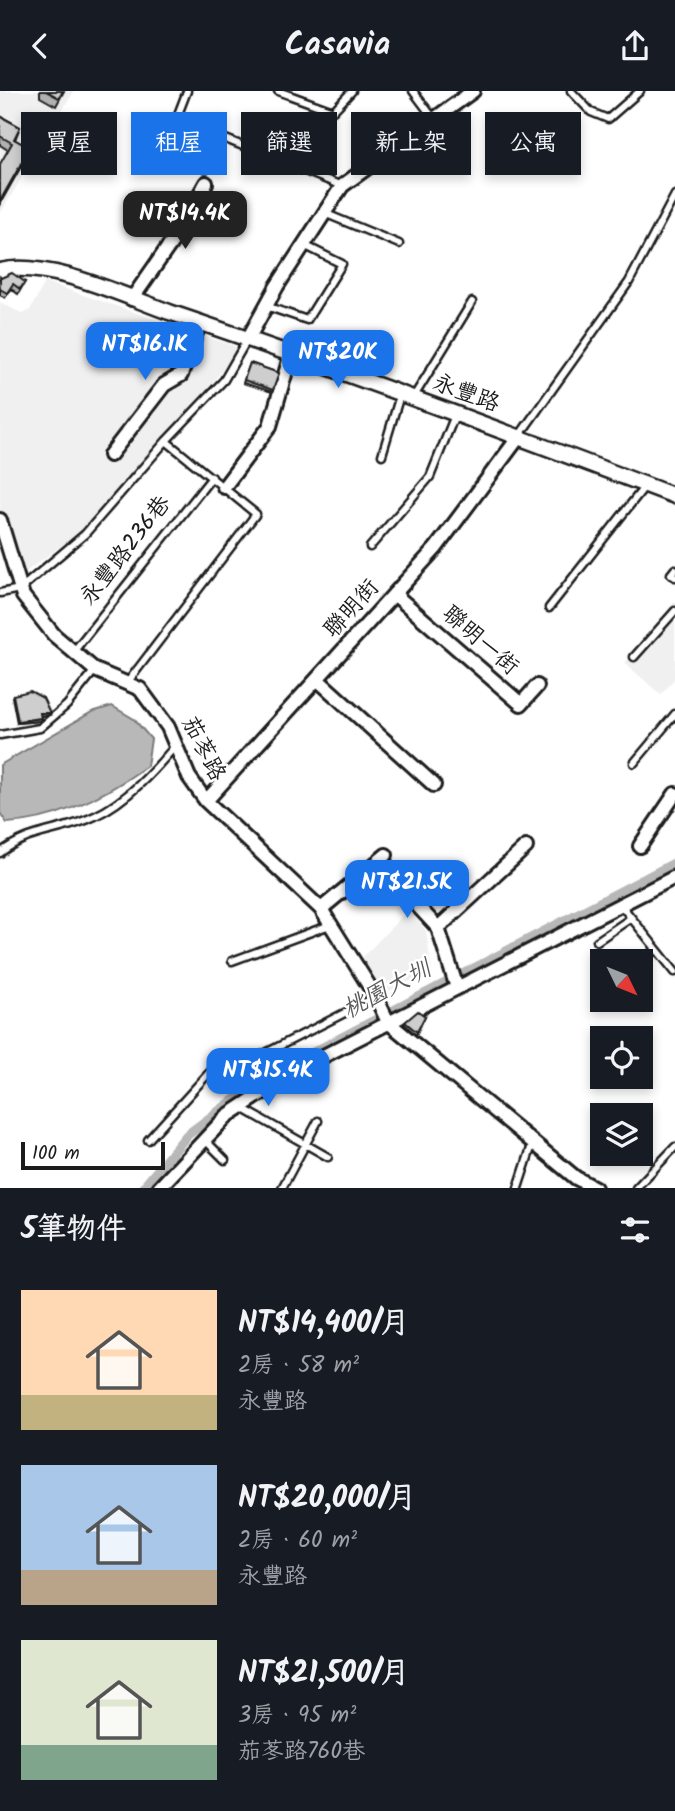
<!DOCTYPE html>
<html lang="zh-TW">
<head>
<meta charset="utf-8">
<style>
	body { margin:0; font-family:Kalam,"LXGW WenKai TC",sans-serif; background:#20242c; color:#f1f3f6; height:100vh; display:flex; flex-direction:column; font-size:26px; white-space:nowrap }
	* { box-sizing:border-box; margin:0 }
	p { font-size:23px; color:#9ea1a6 }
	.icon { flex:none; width:38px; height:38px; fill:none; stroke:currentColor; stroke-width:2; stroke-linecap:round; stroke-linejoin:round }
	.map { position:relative; height:1097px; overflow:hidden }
	.drawer { display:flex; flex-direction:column; background:#171b24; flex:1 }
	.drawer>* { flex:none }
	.banner { position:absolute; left:21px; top:21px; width:634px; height:63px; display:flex; gap:14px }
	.needle { width:46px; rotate:133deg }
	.controls { position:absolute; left:590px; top:858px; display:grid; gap:14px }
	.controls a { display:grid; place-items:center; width:63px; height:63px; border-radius:0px; background:#171b24; box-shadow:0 4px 10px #0003; font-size:35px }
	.scale { position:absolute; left:21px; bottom:18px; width:144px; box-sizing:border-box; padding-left:7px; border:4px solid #1c1c1c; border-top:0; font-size:19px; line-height:24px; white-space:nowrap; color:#1c1c1c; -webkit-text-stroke:5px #fff; paint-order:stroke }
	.price { position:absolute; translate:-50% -60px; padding:0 16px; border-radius:14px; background:#1a73e8; color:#fff; font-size:23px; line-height:46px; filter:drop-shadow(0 2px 4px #0008) }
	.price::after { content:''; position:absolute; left:50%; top:42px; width:21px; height:16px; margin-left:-10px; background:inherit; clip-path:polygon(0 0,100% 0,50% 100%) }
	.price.selected { background:#222; color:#fff }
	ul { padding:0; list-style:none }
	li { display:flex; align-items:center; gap:21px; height:175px; padding:0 21px }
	li span { display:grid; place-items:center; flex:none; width:196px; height:140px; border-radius:0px; color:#555 }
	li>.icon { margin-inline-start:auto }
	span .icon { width:84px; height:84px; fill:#fffc; stroke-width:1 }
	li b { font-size:30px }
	h2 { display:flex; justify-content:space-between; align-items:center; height:84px; padding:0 21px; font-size:30px }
	.pill { padding:0 24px; border-radius:0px; background:#171b24; box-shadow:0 4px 10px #0003; font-size:24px; line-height:63px }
	.pill.selected { background:#1a73e8; color:#fff }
	header { display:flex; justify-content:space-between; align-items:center; height:91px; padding:0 21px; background:#171b24; font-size:32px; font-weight:700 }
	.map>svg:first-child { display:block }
</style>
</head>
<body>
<header><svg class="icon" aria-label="back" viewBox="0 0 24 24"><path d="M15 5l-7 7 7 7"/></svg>Casavia<svg class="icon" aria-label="share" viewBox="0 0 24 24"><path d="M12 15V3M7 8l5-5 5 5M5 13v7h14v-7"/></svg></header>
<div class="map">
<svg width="675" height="1097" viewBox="0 0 675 1097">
	<rect width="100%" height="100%" fill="#fff"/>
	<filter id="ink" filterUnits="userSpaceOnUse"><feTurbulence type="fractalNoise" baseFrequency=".0143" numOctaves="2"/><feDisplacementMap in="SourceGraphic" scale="14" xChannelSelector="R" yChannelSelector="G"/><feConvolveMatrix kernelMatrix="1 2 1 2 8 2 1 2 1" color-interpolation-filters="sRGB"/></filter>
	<g filter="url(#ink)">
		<path fill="#f0f0f0" d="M0,0H74L0,123Z
			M45,191L234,255L236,261L121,411L24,482L18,479L0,424V211L23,223L30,219Z
			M675,510V587L661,604L625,572Z
			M409,818L426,840L432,880L383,903L362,867Z"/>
		<path fill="#b8b8b8" stroke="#7a7a7a" stroke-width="2" d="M112,615L134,628L151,648L147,675C106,704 57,730 7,732L0,722V674L92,621Z"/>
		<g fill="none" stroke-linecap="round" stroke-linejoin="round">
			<path stroke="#b8b8b8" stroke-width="10" d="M143,1097L187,1044L261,989L675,772"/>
			<defs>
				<path id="service" d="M278,0L333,20L352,0
					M413,0L434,28
					M571,0L591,21L608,28L640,0
					M176,28L342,95
					M162,65L187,0
					M301,79L322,16
					M324,122L399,153
					M266,215L307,229L342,173L304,154
					M413,307L472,211
					M519,345L629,191L675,104
					M382,364L400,304
					M370,456L430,386L455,324
					M675,478L671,483L675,486
					M0,502L20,498L85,443L166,350L224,289L247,249
					M549,517L645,395
					M74,560L212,386
					M634,566L675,520
					M127,592L256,423L166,350
					M0,644L40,637L67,614L95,579
					M634,672L675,623
					M0,762C33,737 61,742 95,725C127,710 153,681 176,654
					M621,814L675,881
					M597,850L631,827
					M232,870L330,834
					M640,871L655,859
					M242,1017L328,1066
					M148,1049L218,972L256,967L376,906
					M205,1049L225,1069
					M282,1097L318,1030
					M518,1097L533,1051
					M636,1097L675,1056"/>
				<path id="minor" d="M132,208L178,142L206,92
					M248,248L277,195L342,95L473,0
					M110,364L164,294L181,284L200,231
					M224,396L270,335L291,263
					M0,429L23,505L54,544L95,579L140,598L168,636L189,686L206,710L321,818L376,906L388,931L576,1087L595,1097
					M394,503L521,613L537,595
					M317,588L434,694
					M206,710L436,457L518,347
					M640,755L675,703
					M401,797L438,837
					M321,818L386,764
					M457,897L438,837L526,756
					M159,1097L227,1025L300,977L675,786"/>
				<path id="tertiary" d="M0,180C48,168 126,206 172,222C341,279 508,342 675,405"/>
			</defs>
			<use href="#service" stroke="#1c1c1c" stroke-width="11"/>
			<use href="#minor" stroke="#1c1c1c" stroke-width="18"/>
			<use href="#tertiary" stroke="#1c1c1c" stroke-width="19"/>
			<use href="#service" stroke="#fff" stroke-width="6"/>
			<use href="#minor" stroke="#fff" stroke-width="12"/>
			<use href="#tertiary" stroke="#fff" stroke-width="14"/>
		</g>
		<path fill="#b1b1b1" stroke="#1c1c1c" stroke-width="2" d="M40,0H64L56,15L40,6Z
			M0,25L20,36L15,49L30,57L27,65L8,59L0,54Z
			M0,186L1,187L25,191L18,203L11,198L5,207L0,204Z
			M250,272L279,282L272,301L243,292Z
			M13,604L49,624L41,625L40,630L17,632L12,606Z
			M425,925L416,944L404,933L405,931Z"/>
		<path fill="#909090" stroke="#1c1c1c" stroke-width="2" d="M30,57L27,65L0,113V110Z
			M40,622H50L49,624L39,625Z
			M41,627L40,630L17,632L18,630Z"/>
		<path fill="#cecece" stroke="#1c1c1c" stroke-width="2" d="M46,0H63L59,7Z
			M0,25L20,36L14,48L30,57L0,110V73L12,52L0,45Z
			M12,182L25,191L20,198L13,193L7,202L0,198V186L1,187Z
			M250,272L279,282L273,299L244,289Z
			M30,600L43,607L50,622H40L41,627L18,630L13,604Z
			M418,920L425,925L417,941L405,931Z"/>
	</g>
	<g text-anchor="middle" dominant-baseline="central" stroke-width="5" stroke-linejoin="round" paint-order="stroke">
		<g font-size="23" fill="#1c1c1c" stroke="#fff">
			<text transform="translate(466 303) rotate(20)">永豐路</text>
			<text transform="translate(126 460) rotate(-52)">永豐路236巷</text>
			<text transform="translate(352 518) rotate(-48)">聯明街</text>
			<text transform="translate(480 550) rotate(41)">聯明一街</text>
			<text transform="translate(203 658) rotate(63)">茄苳路</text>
		</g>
		<g font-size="24" font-style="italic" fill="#5a5a5a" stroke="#fff">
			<text transform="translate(387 899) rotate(-28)">桃園大圳</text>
		</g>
	</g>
</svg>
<div class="controls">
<a><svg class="needle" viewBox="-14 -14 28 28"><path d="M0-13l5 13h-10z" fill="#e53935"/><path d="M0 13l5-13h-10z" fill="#9ea1a6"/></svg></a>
<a><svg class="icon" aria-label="locate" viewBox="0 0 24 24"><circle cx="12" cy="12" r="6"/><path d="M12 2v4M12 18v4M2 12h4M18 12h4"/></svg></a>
<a><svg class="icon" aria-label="layers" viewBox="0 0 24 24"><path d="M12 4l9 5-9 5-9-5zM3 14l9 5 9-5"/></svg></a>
</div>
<div class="scale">100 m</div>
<b class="price selected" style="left:185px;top:160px">NT$14.4K</b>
<b class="price" style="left:145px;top:291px">NT$16.1K</b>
<b class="price" style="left:338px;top:299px">NT$20K</b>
<b class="price" style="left:407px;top:829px">NT$21.5K</b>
<b class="price" style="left:268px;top:1017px">NT$15.4K</b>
<div class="banner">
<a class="pill">買屋</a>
<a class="pill selected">租屋</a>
<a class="pill">篩選</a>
<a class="pill">新上架</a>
<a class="pill">公寓</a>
</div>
</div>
<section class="drawer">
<h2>5筆物件<svg class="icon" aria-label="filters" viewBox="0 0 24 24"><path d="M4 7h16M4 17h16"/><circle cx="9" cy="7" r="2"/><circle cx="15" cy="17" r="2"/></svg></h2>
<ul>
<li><span style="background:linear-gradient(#ffd9b3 75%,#c2b280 0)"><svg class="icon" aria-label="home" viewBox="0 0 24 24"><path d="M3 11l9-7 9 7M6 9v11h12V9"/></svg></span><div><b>NT$14,400/月</b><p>2房 · 58 m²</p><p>永豐路</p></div></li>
<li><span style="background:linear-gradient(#a9c7e8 75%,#b9a48a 0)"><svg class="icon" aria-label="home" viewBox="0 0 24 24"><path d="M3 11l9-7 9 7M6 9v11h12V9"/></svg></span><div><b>NT$20,000/月</b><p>2房 · 60 m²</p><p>永豐路</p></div></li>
<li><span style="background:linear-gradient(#dfe7d0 75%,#7fa58c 0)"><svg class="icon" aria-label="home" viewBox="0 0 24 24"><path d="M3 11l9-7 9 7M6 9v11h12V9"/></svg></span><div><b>NT$21,500/月</b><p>3房 · 95 m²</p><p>茄苳路760巷</p></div></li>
</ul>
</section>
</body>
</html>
